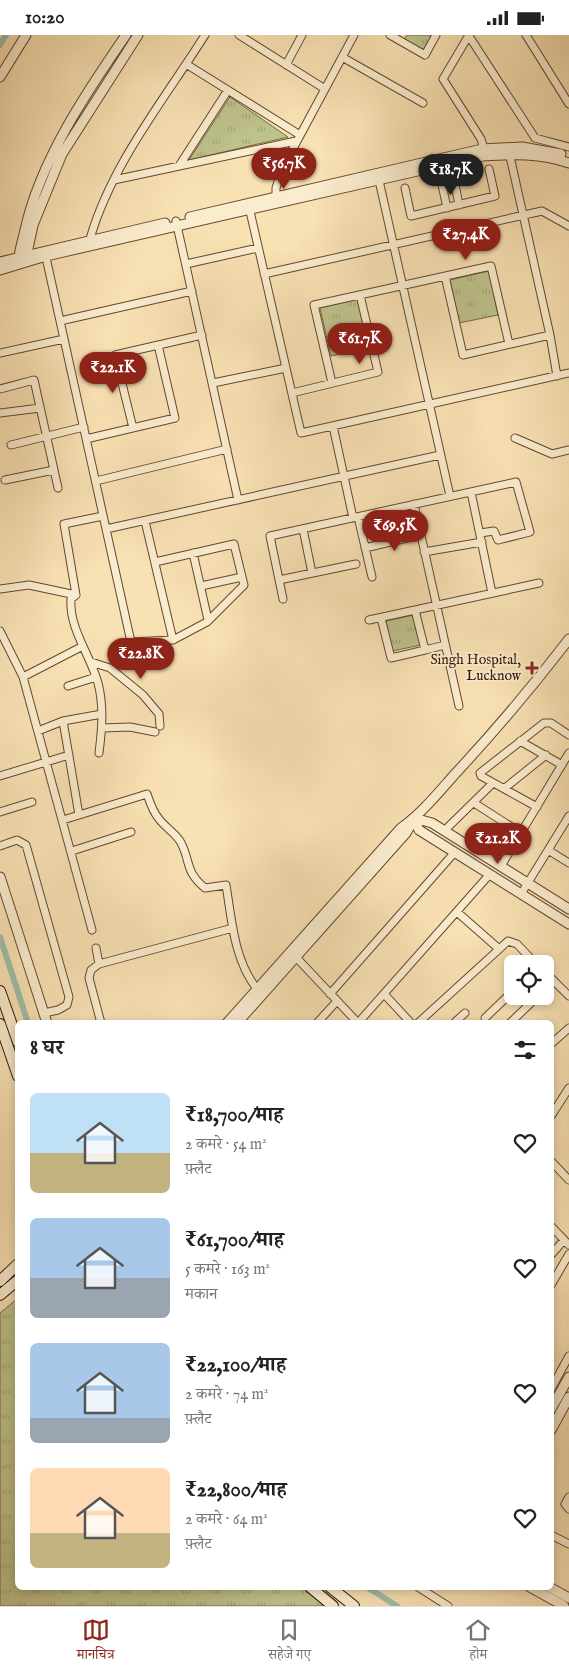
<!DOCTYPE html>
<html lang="hi">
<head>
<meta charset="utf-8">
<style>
	body { margin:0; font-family:"IM FELL English","Noto Serif Devanagari",serif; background:#f2f2f2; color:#222; height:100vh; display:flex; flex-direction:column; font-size:19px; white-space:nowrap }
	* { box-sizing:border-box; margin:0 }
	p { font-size:16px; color:#767676 }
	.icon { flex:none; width:28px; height:28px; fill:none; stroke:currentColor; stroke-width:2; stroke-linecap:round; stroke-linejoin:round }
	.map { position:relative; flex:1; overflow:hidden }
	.details { position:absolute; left:15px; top:985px; width:539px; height:570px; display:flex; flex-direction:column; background:#fff; border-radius:8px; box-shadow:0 2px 8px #0003 }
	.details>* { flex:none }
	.buttons { position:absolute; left:504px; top:920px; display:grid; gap:10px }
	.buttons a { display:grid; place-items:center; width:50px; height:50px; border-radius:8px; background:#fff; box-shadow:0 2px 8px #0003; font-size:25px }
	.price { position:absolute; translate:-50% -42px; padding:0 11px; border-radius:18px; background:#8f2418; color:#fff; font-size:16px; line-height:32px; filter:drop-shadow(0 1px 2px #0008) }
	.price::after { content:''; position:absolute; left:50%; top:30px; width:15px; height:11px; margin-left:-8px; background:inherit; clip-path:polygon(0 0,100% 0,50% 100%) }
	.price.current { background:#222; color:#fff }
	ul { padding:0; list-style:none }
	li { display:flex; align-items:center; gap:15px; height:125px; padding:0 15px }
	li span { display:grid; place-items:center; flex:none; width:140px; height:100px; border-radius:8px; color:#555 }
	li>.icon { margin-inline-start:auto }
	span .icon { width:60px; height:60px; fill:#fffc; stroke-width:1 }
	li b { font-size:21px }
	h2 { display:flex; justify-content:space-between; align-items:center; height:60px; padding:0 15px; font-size:21px }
	.status { display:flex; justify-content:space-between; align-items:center; height:35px; padding:0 25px; background:#fff; direction:ltr }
	.status svg { height:14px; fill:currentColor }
	.menu { display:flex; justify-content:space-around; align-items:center; height:70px; border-top:1px solid #e0e0e0; background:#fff; font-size:14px; color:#767676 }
	.menu a { display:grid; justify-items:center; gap:2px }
	.menu .current { color:#8f2418 }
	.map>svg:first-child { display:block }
</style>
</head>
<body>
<div class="status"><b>10:20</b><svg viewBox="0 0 49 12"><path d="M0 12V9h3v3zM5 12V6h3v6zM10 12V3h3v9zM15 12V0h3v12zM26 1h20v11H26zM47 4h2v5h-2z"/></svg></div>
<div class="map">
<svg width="569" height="1571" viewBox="0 0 569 1571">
	<defs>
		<pattern id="park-tufts" width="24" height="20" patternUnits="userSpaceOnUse" patternTransform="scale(1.25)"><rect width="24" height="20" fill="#bec28c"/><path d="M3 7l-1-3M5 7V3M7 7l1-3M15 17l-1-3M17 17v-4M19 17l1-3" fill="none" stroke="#a4a677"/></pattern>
	</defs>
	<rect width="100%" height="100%" fill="#f8e1b3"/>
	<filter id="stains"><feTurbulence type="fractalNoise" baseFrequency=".004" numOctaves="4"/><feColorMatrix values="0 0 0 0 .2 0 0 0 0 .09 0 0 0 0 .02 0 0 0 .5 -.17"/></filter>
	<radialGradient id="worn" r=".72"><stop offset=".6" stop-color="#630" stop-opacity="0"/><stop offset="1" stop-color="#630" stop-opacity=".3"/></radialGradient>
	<path fill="url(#park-tufts)" stroke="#786b46" d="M407,0H433L424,16L404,5Z
		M230,62L288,102L189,125Z
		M489,236L498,280L459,288L450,245Z
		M357,264L369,313L331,321L320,273Z
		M414,580L421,610L392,616L386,586Z
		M17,1264L18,1552L305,1553L325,1571H0V1278Z"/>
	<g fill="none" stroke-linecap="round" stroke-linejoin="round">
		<path stroke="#9fbea7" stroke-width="6" d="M0,10L6,0
			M0,902L28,988
			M367,1552L397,1571"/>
		<defs>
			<path id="minor" d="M239,0L325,54
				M390,0L425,20L436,0
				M469,0L443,44L481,104L484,114
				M526,0L569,69
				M469,1L535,103L569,112
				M342,22L423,68
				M186,29L300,100
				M286,30L302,0
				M509,117L550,300L557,341
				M451,128L459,170
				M179,131L228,55
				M438,131L447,173
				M378,141L450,461
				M114,145L296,106
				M405,153L411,181L495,161L489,134
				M276,162V153L282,134L354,0
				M249,172L301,398L569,338
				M176,186L238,465
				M90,204C111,130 164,65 205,0
				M45,218L131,607L173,605L207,587L244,550L234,509L155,527
				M186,229L258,213
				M264,239L542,176L569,191
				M445,241L463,320L550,300
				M60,286L192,256
				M0,318L64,304
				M213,348L286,333
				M332,348L314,270L491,231L509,309
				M0,354L34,345L58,453
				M292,358L378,337L360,260
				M0,378L40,373
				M333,391L353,483
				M133,393L115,320L202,300
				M515,403L552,419L569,415
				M86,404L175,383L158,310
				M11,410L84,392
				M5,445L54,435
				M96,446L227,414
				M471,457L492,558
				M414,469L459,671
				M358,482L372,542
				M145,486L173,605
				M106,494L440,420
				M303,494L312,538
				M365,513L420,500
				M424,517L482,507
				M193,518L208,585
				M279,545L356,529
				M201,551L242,542
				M0,554L29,550L76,560
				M76,560L71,564C69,594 90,619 98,648C104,671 102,694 99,718
				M76,560L64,489L103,481
				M283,564L270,501L516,447L530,497L498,505L494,496L480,498
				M381,583L391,623L425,615L415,575
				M369,585L539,548
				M0,596L23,642L92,895
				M425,615L445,610
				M91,627L110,633L143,660L159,679L160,691
				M23,642L83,611
				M68,651L96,642
				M63,686L79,780
				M102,693L130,692L155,697
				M38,696L63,686L102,679
				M520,706L562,730
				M0,741L69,720
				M505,753L546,720
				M474,768L521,798
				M537,772L481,741L480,738L544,688H551L569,700
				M0,777L32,767
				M63,785L147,759C150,768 153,777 159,784C165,792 174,797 180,806C191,825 184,836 205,853L226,850C232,886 234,925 257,954
				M444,796L493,748
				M0,811L17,805L26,810L69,962L67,970L58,975L44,978
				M548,815L569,828
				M72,816L131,797
				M501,831L569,718
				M521,859L569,781
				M457,877L498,913
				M96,913L99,929
				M293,919L358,988
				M545,937L569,961
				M545,954L554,946
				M330,959L455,817
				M385,960L411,988
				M485,983L512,957
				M101,988L89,943L91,935L99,929L233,893
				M317,988L337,966
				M358,988L490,839
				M418,988L508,906L517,909L536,929
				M454,988L465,978
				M510,988L538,961
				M551,1009L569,993
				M551,1081L569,1053
				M551,1126L569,1145
				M551,1191L569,1210
				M551,1220L564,1205
				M551,1250L569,1219
				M551,1354L569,1321
				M569,1462L565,1469L569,1474
				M551,1500L569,1509
				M418,1552L448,1571"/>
			<path id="tertiary" d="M0,42L26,0
				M190,182L482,114L522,112L561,119
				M26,223L33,190L62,119L138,0
				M19,225C19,215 23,205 25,195C40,126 86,58 126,0
				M0,227L165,188
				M0,235L46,221L483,121C513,119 540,118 569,128
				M414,783L419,795L569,889
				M414,783L432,788L569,874
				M0,842L47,988
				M227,988L401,793C422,778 438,758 455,739C495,696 533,651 569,604
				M237,988L406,798L413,786
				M551,1374L569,1342
				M551,1395L569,1362
				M530,1552L564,1571
				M549,1552L569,1563"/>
			<path id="secondary" d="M0,956L18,1007
				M0,989L18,1041
				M0,1246L18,1229
				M0,1260L18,1245
				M310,1552L333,1571
				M330,1552L354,1571"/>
		</defs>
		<use href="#minor" stroke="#64472e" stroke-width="9"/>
		<use href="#tertiary" stroke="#64472e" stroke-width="11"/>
		<use href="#secondary" stroke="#321401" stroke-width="12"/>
		<use href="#minor" stroke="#faecce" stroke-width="7"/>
		<use href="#tertiary" stroke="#faecce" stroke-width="9"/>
		<use href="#secondary" stroke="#faecce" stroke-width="10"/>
	</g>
	<path fill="#8f2418" stroke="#faecce" stroke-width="2" d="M529.5 625.5h5v5h5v5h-5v5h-5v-5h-5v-5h5z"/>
	<g text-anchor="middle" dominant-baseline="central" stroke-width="4" stroke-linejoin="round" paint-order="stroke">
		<g font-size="14" fill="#321401" stroke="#faecce" text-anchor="end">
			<text x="521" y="625">Singh Hospital,<tspan x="521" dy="16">Lucknow</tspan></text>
		</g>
	</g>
	<rect width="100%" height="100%" filter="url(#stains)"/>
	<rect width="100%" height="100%" fill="url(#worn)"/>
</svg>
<div class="buttons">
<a><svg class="icon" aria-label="locate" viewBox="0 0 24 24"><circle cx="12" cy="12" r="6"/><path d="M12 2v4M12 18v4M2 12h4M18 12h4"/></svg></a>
</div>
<b class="price" style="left:284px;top:155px">₹56.7K</b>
<b class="price current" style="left:451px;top:161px">₹18.7K</b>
<b class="price" style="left:466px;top:226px">₹27.4K</b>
<b class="price" style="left:360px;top:330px">₹61.7K</b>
<b class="price" style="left:113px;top:359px">₹22.1K</b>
<b class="price" style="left:395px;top:517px">₹69.5K</b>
<b class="price" style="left:141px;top:645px">₹22.8K</b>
<b class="price" style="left:498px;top:830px">₹21.2K</b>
<section class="details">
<h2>8 घर<svg class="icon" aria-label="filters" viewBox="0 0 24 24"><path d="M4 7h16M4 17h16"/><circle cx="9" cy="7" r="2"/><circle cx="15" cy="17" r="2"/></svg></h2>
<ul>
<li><span style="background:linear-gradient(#bfe0f5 60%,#c2b280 0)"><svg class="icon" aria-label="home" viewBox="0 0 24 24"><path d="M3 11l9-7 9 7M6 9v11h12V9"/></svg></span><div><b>₹18,700/माह</b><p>2 कमरे · 54 m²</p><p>फ़्लैट</p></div><svg class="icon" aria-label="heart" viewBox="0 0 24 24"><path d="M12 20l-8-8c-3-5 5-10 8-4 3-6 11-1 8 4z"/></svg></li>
<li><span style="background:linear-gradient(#a9c7e8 60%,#9aa5b1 0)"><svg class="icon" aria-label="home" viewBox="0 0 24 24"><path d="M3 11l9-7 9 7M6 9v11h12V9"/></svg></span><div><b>₹61,700/माह</b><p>5 कमरे · 163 m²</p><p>मकान</p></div><svg class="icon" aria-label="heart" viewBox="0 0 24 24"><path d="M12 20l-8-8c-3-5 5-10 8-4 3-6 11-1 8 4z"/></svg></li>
<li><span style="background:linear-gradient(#a9c7e8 75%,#9aa5b1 0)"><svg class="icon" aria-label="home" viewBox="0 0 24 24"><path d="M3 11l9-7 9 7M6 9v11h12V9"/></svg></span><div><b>₹22,100/माह</b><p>2 कमरे · 74 m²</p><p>फ़्लैट</p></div><svg class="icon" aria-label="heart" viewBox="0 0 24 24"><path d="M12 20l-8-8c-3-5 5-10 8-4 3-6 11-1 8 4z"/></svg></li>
<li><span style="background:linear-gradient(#ffd9b3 65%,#c2b280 0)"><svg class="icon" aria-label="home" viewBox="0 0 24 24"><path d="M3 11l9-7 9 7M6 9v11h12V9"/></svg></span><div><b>₹22,800/माह</b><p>2 कमरे · 64 m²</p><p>फ़्लैट</p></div><svg class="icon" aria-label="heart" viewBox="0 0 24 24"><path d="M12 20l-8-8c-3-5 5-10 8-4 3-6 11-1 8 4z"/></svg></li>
</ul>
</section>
</div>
<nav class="menu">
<a class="current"><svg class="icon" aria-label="map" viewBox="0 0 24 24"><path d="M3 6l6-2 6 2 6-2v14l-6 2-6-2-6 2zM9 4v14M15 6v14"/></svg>मानचित्र</a>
<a><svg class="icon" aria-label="saved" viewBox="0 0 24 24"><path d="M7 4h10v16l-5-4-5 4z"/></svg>सहेजे गए</a>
<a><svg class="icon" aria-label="home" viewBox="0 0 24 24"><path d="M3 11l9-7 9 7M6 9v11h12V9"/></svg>होम</a>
</nav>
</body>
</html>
